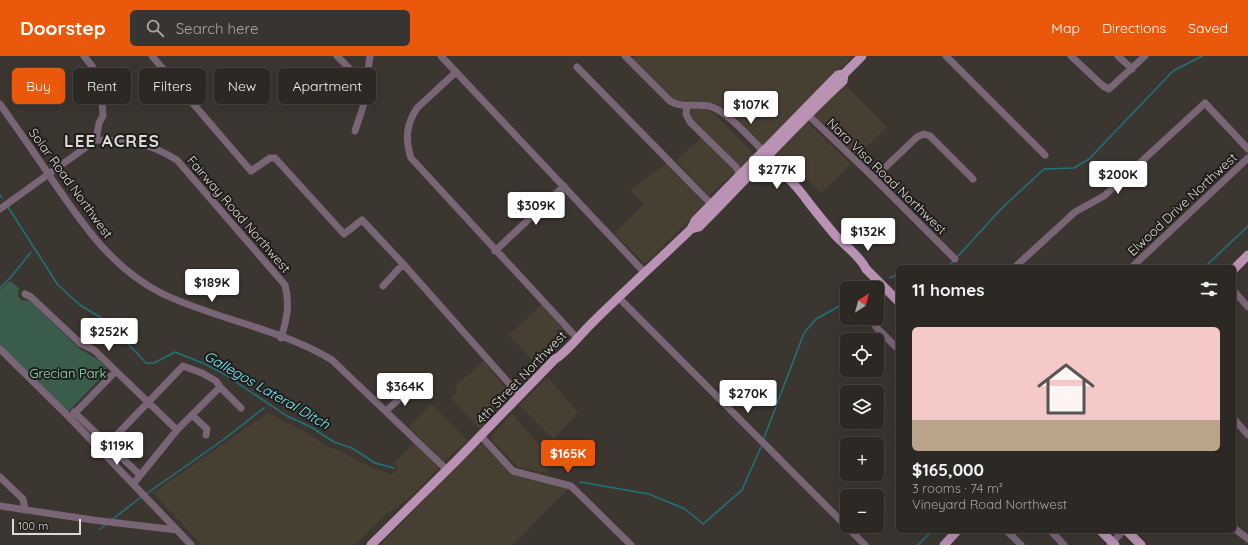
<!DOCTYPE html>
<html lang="en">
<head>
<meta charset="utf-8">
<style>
	body { margin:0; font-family:Quicksand,sans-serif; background:#383431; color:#f1f3f6; height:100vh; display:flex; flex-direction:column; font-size:15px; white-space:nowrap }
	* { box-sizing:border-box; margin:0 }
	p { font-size:13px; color:#a6a6a6 }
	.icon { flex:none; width:22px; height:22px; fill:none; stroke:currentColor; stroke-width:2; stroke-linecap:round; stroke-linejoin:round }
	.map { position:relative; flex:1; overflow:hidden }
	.details { position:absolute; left:896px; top:209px; width:340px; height:268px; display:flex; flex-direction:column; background:#2c2824; border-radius:6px; box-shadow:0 4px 16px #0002,0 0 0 1px #484441 }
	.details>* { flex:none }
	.banner { position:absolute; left:12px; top:12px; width:380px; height:36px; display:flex; gap:8px }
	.needle { width:26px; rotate:36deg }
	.tools { position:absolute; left:840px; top:225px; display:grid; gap:8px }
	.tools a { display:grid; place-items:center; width:44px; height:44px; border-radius:6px; background:#2c2824; box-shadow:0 4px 16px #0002,0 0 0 1px #484441; font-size:20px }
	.scale { position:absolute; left:12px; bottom:10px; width:69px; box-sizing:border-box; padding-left:4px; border:2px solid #dedbd7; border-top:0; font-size:11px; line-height:14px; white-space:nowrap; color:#dedbd7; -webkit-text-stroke:3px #201e1b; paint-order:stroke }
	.price { position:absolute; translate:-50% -34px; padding:0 9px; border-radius:4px; background:#fff; color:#222; font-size:13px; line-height:26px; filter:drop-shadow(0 1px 2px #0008) }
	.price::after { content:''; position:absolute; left:50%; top:24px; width:12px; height:9px; margin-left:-6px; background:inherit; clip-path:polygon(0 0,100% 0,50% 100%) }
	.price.active { background:#ea580c; color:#fff }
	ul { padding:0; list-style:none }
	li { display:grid; align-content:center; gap:8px; height:212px; padding:0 16px }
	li+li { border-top:1px solid #484441 }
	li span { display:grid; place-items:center; height:124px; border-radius:6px; color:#555 }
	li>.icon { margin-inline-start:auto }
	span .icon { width:72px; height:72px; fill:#fffc; stroke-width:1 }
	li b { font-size:17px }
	h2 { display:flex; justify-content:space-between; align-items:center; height:48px; padding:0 16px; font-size:17px }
	.chip { padding:0 14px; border-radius:6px; background:#2c2824; box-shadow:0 4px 16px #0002,0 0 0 1px #484441; font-size:14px; line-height:36px }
	.chip.active { background:#ea580c; color:#fff }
	header { display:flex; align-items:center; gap:24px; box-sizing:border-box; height:56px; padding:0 20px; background:#ea580c; color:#fff }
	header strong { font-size:19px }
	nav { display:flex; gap:22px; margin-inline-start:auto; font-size:14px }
	.search { width:280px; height:36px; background:#383431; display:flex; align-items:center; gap:10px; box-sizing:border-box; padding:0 14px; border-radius:6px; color:#a6a6a6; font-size:15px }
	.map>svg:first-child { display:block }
</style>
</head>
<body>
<header>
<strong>Doorstep</strong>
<div class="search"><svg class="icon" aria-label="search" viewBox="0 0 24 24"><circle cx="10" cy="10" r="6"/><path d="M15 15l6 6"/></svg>Search here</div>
<nav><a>Map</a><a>Directions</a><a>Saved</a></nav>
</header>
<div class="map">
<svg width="1248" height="489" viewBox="0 0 1248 489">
	<rect width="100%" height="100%" fill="#3b3630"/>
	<path fill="#483f33" d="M635,0H853L762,90L719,49L710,46L674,45L632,3Z
		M843,27L887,71L857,100L814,60V57Z
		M692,53H704L712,56L754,97V101L741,114L691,64L690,59Z
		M807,66L851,108L821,137L806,122L798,129L774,100Z
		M703,80L736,115L709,140L676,105Z
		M667,107L705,148L645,208L614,177L644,148L630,134Z
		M542,248L569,276V280L539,311L509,279Z
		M484,305L510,338L480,373L451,342L458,335L454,331Z
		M548,321L578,357L553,383L519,349Z
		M431,348L468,385L444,406L409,371Z
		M268,357L304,375L328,391L341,395L360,406L392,419L398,411L394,407L414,387L439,412L412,440L383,461L355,489H202L153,437Z
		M512,357L553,405L547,417L518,411L490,382Z
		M479,388H485L511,417L569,432L513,489H380Z"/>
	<path fill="#3a5d4b" d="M10,225L19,232L18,240L21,244L30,245L80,293L99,304L108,314L68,356L0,289V234Z"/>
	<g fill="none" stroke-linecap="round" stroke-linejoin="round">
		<path stroke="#20737d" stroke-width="1.5" d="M0,139L2,142
			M8,151L58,229L80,249L108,266L146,307H154L175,296L205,308L224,318L287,360L311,371L334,386L352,392L375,407L394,412
			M957,201L1003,151L1044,113L1074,112L1089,103L1173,15L1202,0
			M935,211L949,210L954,204
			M1205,211L1248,170
			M890,222L898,218
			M0,232L11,221L31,196
			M764,382L804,277L816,263L847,246
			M580,426L649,438L685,453L703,468L742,434L761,391
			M146,438L223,384L264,352
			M113,463L141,441
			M100,473L105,469
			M918,489L932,475"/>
		<path stroke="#796576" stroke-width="7" d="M84,0L92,10L101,29L103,60L99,67L96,84
			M152,0L251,115L270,102H275L344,178L362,164L405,210L514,333L522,337
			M337,0L365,28
			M441,0L645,217
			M625,0L670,45C682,53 696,47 709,50C725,53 751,83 763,95
			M946,0L1045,99
			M1071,0L1103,30L1109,33L1145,0
			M1118,0L1132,13
			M577,11L715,152
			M456,16L417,52C406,69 405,83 411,102L577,282
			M0,48C18,74 36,99 53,125C83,169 112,212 161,237C214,263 282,273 332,304L447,414
			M687,50L686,58L690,66L736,111L738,115L739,120
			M805,56L874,122L955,203
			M355,75L363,51L370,0
			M96,84C132,85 145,85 177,104L285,229C290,248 287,263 281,282
			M874,122L917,81L924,78L930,80L973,123
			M0,153L96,84
			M495,195L564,130
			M1015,211L1075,156L1104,140L1205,47L1248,93
			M1132,211L1248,102
			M383,230L403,208
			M1234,235L1248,251
			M25,238L31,241L80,287L94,294L177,374
			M618,241L865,489
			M876,271L898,293
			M0,293L69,361L177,474
			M386,355L410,333
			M74,356L140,419
			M192,359L207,373L206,379
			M72,360L115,316
			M1234,363L1248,379
			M481,380L513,415L571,430L631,489
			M108,388L183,310L202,317L216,325L220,331L241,352
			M0,421L23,443L25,454
			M134,427L177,374L220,331
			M0,450L93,464L177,474L191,489
			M1234,472L1248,483
			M1007,475L1021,489
			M1051,475L1064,489
			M1110,489L1123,475"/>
		<path stroke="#b992b4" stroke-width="9" d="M764,97C778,112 794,126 806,143C815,155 825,167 835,179C844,189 861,201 866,213L898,245
			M691,173L699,171C747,123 793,71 843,25L844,18
			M1234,213L1248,199
			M1101,475L1115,489
			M1127,475L1141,489
			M371,489L457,404L555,303C563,300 582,277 590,269C623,236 658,205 691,173L695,165L838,19L844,18L862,0
			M944,489L957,475"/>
	</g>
	<g text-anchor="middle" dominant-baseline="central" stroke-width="4" stroke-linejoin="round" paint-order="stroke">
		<g font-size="13" fill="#dedbd7" stroke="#201e1b">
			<text transform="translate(887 120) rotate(44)">Nara Visa Road Northwest</text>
			<text transform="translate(71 127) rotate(54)">Solar Road Northwest</text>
			<text transform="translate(1182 148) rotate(-43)">Elwood Drive Northwest</text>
			<text transform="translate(239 158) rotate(49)">Fairway Road Northwest</text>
			<text transform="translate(521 321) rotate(-46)">4th Street Northwest</text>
		</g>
		<g font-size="13" fill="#8ce5b8" stroke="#201e1b">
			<text x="68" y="317">Grecian Park</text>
		</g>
		<g font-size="14" font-style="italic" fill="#77ebfb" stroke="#201e1b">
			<text transform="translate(267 334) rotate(30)">Gallegos Lateral Ditch</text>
		</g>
		<g font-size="17" font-weight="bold" letter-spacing="1" fill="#dedbd7" stroke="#201e1b">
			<text x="112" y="84">LEE ACRES</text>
		</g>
	</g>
</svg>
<div class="tools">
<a><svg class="needle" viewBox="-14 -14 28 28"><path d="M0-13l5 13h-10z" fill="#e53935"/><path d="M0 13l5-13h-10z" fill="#a6a6a6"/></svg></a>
<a><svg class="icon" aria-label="locate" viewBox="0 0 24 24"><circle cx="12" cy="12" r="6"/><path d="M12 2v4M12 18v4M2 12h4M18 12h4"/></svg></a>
<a><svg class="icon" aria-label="layers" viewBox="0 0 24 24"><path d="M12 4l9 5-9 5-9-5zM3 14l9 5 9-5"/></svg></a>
<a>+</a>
<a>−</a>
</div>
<div class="scale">100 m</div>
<b class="price" style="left:751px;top:69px">$107K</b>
<b class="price" style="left:777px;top:134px">$277K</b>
<b class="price" style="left:1118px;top:139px">$200K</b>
<b class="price" style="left:536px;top:170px">$309K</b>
<b class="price" style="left:868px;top:196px">$132K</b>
<b class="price" style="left:212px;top:247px">$189K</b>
<b class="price" style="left:109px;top:296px">$252K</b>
<b class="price" style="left:405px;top:351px">$364K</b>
<b class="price" style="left:748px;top:358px">$270K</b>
<b class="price" style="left:117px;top:410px">$119K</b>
<b class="price active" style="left:568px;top:418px">$165K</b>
<div class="banner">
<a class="chip active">Buy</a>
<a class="chip">Rent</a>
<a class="chip">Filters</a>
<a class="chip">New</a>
<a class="chip">Apartment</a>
</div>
<section class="details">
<h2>11 homes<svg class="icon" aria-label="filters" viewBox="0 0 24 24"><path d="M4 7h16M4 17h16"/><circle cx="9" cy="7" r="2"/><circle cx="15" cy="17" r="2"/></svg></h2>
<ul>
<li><span style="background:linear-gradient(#f6c9c9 75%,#b9a48a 0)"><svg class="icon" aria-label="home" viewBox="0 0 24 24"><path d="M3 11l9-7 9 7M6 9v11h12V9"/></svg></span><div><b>$165,000</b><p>3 rooms · 74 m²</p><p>Vineyard Road Northwest</p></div></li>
</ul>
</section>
</div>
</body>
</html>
